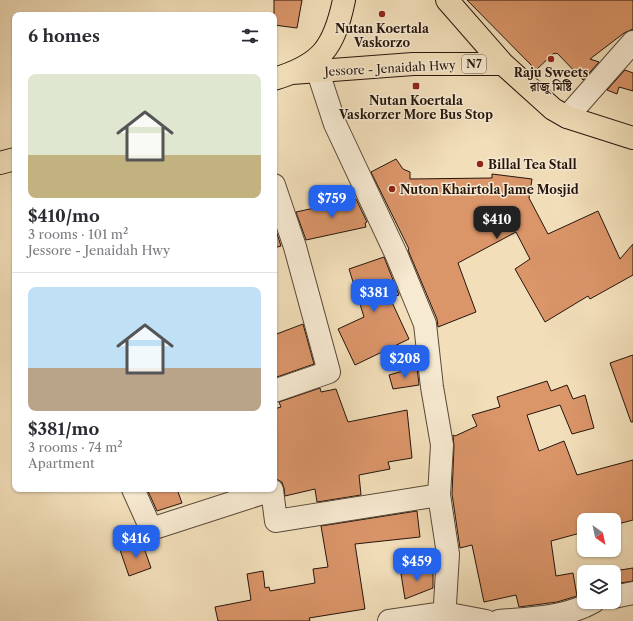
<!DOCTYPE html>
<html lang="en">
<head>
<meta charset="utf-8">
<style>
	body { margin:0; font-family:"Libre Caslon Text","Noto Serif Bengali",serif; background:#f2f2f3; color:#2b2b33; height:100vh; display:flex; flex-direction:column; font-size:15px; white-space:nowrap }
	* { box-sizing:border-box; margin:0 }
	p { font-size:13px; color:#7c7c81 }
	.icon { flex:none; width:22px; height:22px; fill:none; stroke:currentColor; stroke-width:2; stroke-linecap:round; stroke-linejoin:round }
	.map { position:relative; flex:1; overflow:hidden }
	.panel { position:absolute; left:12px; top:12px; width:265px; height:480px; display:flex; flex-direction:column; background:#fff; border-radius:8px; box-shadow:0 1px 3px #0004 }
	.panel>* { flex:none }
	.needle { width:26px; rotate:147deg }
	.tools { position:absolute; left:577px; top:513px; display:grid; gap:8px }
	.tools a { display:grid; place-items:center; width:44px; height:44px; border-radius:8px; background:#fff; box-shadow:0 1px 3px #0004; font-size:20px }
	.price { position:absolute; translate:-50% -34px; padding:0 9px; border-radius:8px; background:#2563eb; color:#fff; font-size:13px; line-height:26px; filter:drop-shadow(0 1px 2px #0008) }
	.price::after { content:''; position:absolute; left:50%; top:24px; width:12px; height:9px; margin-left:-6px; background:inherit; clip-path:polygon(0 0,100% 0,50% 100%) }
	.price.current { background:#222; color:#fff }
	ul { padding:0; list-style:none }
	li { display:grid; align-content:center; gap:8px; height:212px; padding:0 16px }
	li+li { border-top:1px solid #e1e1e2 }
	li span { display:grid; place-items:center; height:124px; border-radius:8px; color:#555 }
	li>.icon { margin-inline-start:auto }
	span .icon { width:72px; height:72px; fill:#fffc; stroke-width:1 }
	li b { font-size:17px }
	h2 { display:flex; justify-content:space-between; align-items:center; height:48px; padding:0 16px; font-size:17px }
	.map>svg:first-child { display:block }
</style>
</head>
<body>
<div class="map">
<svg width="633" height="621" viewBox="0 0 633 621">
	<rect width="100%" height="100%" fill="#f2dfba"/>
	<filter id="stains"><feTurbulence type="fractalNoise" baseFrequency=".005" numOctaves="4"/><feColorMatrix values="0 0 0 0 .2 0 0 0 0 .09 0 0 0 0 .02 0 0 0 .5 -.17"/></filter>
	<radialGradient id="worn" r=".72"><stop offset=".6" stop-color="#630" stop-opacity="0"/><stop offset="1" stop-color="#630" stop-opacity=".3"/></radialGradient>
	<path fill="#da9569" stroke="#25150d" d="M274,0H302L297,28L274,25Z
		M467,0H633V29L624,33L590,59L599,62L583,80L557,53L555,54L554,53L536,70Z
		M625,70L633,73V91L619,87L617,94L607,90Z
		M396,159L403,169L410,172V179L492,178V174L532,179L529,198L548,234L598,211L620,259L633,244V275L590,299L588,296L545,322L515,269L530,259L516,232L458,263L476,312L438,327L437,319L408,250L409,249L371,172Z
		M356,199L367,222L365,223L366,227L306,240L296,212Z
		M274,224L281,246L274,248Z
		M384,257L399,295L390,298L409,339L355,365L338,329L364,317L349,269Z
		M303,324L314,364L274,378V335Z
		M633,355V422H631L610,363Z
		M417,367L419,385L393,389L389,375Z
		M547,381L551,391L567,385L573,399L585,395L594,428L572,434L560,405L527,415L539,451L564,441L577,475L633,460V520L614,525V520H584V532L551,541L556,576L573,573L577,596L557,602L519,607L516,595L484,602L472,545L460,548L452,494L454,446L453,435L455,436L477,426L472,415L500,407L497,397Z
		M320,388L321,392L336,389L348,422L407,410L412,458L388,462L390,469L359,475L361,495L317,502L315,489L285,496L284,488L282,482L276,479L274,469V409L281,407L279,402Z
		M147,489H177L182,503L157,511Z
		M417,511L420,537L355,544L365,609L309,618L310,621H218L215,607L251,600L247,574L263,571L265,588L269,587L270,591L315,583L313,569L328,567L321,526Z
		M142,542L151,568L129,576L120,550Z
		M433,567V588L405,599L401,574Z
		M633,568V581L614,584V571Z"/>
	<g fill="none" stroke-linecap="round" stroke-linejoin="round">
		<defs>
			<path id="minor" d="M318,72L335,124L397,256L425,324L432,387L442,445L439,495L448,554L444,621
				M567,117L633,42
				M274,185L295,247L329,372L274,391
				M133,489L151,529L272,490L276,521L439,495
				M614,597L633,593
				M389,621L444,613L486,621
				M499,621C530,618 565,618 593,602"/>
			<path id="highway" d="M447,0L503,64
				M292,73L413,64H503L553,109L567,117L633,138
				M274,79C321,65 334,48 344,0
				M0,163L15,159"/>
		</defs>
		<use href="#minor" stroke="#584838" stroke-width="24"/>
		<use href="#highway" stroke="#25150d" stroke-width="24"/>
		<use href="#minor" stroke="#f7ead2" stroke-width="22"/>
		<use href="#highway" stroke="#f2dfba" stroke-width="22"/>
	</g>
	<g fill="#8f2418" stroke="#f7ead2" stroke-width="1.5">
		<circle cx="382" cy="14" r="4"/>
		<circle cx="551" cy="59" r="4"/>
		<rect x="412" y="82" width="8" height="8" rx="2"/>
		<circle cx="480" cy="164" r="4"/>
		<circle cx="392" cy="189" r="4"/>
	</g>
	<g text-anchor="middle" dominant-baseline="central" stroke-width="3" stroke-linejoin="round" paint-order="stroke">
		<rect fill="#f7ead2" stroke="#645548" stroke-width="1" x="462" y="55" width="24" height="18" rx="3"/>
		<g font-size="11" font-weight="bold" fill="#25150d">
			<text x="474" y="64">N7</text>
		</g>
		<g font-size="12" font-weight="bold" fill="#25150d" stroke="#f7ead2">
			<text x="382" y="28">Nutan Koertala<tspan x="382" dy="14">Vaskorzo</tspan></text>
			<text x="551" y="72">Raju Sweets<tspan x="551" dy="14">রাজু মিষ্টি</tspan></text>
			<text x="416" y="100">Nutan Koertala<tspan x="416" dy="14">Vaskorzer More Bus Stop</tspan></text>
			<text x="488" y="164" text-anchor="start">Billal Tea Stall</text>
			<text x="400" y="189" text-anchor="start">Nuton Khairtola Jame Mosjid</text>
		</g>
		<g font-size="12" fill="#25150d" stroke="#f7ead2">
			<text transform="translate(390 68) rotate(-3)">Jessore - Jenaidah Hwy</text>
		</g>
	</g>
	<rect width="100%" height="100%" filter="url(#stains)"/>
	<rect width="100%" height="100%" fill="url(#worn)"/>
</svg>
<div class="tools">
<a><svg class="needle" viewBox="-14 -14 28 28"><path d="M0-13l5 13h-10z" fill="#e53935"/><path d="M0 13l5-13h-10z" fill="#7c7c81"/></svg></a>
<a><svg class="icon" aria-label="layers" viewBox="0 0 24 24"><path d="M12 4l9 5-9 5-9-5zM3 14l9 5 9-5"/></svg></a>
</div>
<b class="price" style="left:332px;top:219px">$759</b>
<b class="price current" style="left:497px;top:240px">$410</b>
<b class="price" style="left:374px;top:313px">$381</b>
<b class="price" style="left:405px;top:379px">$208</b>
<b class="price" style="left:136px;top:559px">$416</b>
<b class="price" style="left:417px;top:582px">$459</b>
<section class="panel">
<h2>6 homes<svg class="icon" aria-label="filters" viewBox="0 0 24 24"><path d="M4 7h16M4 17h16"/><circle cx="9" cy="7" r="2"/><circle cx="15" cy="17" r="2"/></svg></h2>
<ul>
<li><span style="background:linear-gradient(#dfe7d0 65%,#c2b280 0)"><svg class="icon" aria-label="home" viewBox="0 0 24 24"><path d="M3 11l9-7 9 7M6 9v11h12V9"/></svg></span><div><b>$410/mo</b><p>3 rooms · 101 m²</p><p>Jessore - Jenaidah Hwy</p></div></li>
<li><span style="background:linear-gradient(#bfe0f5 65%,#b9a48a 0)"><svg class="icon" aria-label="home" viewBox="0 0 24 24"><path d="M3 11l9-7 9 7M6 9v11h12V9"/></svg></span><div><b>$381/mo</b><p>3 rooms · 74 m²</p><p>Apartment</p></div></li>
</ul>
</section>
</div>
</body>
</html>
